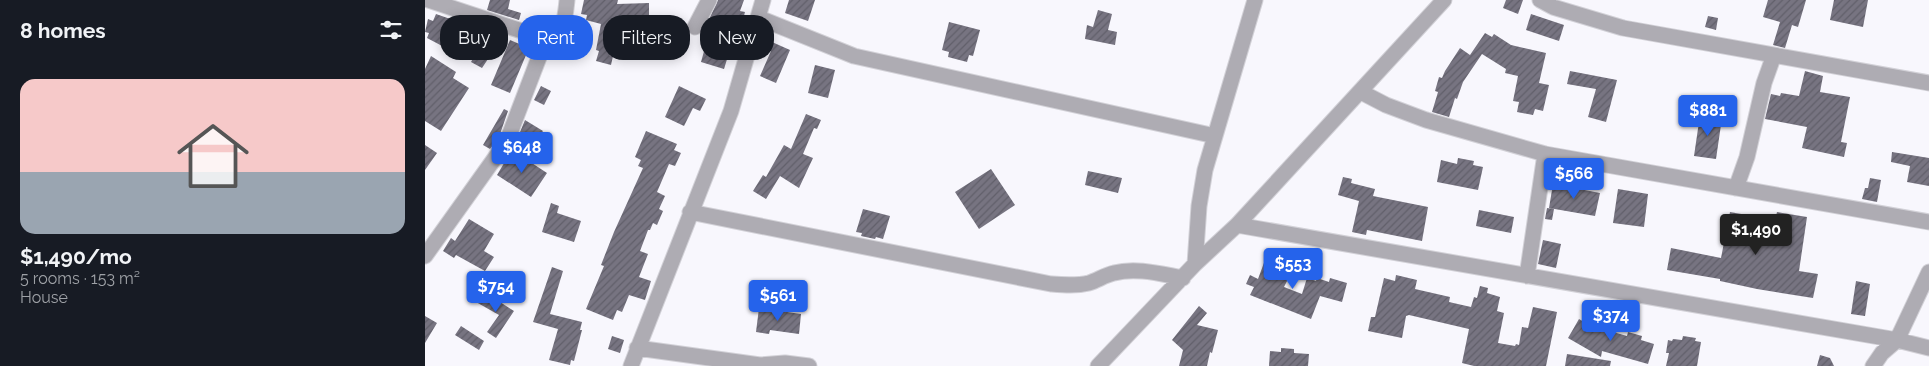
<!DOCTYPE html>
<html lang="en">
<head>
<meta charset="utf-8">
<style>
	body { margin:0; font-family:Raleway,sans-serif; background:#242831; color:#f1f3f6; height:100vh; display:flex; flex-direction:column; font-size:19px; white-space:nowrap }
	* { box-sizing:border-box; margin:0 }
	p { font-size:16px; color:#9ea1a6 }
	.icon { flex:none; width:28px; height:28px; fill:none; stroke:currentColor; stroke-width:2; stroke-linecap:round; stroke-linejoin:round }
	.map { position:relative; flex:1; overflow:hidden }
	.drawer { display:flex; flex-direction:column; background:#171b24; width:425px }
	.drawer>* { flex:none }
	.banner { position:absolute; left:15px; top:15px; width:475px; height:45px; display:flex; gap:10px }
	.price { position:absolute; translate:-50% -42px; padding:0 11px; border-radius:5px; background:#2563eb; color:#fff; font-size:16px; line-height:32px; filter:drop-shadow(0 1px 2px #0008) }
	.price::after { content:''; position:absolute; left:50%; top:30px; width:15px; height:11px; margin-left:-8px; background:inherit; clip-path:polygon(0 0,100% 0,50% 100%) }
	.price.active { background:#222; color:#fff }
	ul { padding:0; list-style:none }
	li { display:grid; align-content:center; gap:10px; height:265px; padding:0 20px }
	li span { display:grid; place-items:center; height:155px; border-radius:15px; color:#555 }
	li>.icon { margin-inline-start:auto }
	span .icon { width:90px; height:90px; fill:#fffc; stroke-width:1 }
	li b { font-size:21px }
	h2 { display:flex; justify-content:space-between; align-items:center; height:60px; padding:0 20px; font-size:21px }
	.tag { padding:0 18px; border-radius:20px; background:#171b24; box-shadow:0 2px 12px #0003; font-size:18px; line-height:45px }
	.tag.active { background:#2563eb; color:#fff }
	main { display:flex; flex:1; min-height:0 }
	.map>svg:first-child { display:block }
</style>
</head>
<body>
<main>
<section class="drawer">
<h2>8 homes<svg class="icon" aria-label="filters" viewBox="0 0 24 24"><path d="M4 7h16M4 17h16"/><circle cx="9" cy="7" r="2"/><circle cx="15" cy="17" r="2"/></svg></h2>
<ul>
<li><span style="background:linear-gradient(#f6c9c9 60%,#9aa5b1 0)"><svg class="icon" aria-label="home" viewBox="0 0 24 24"><path d="M3 11l9-7 9 7M6 9v11h12V9"/></svg></span><div><b>$1,490/mo</b><p>5 rooms · 153 m²</p><p>House</p></div></li>
</ul>
</section>
<div class="map">
<svg width="1504" height="366" viewBox="0 0 1504 366">
	<defs>
		<pattern id="building-hatch" width="6" height="6" patternUnits="userSpaceOnUse" patternTransform="scale(1.25)"><rect width="6" height="6" fill="#777481"/><path d="M-1 1l2-2M0 6l6-6M5 7l2-2" fill="none" stroke="#615f6a"/></pattern>
	</defs>
	<rect width="100%" height="100%" fill="#f8f7fd"/>
	<path fill="url(#building-hatch)" d="M65,0H85L83,9L96,13L94,20L62,10Z
		M159,0H193L192,4L224,3V23H191L184,55L188,56L186,65L171,61L174,51L171,50L176,24L161,20L162,15L156,14Z
		M293,0H319L315,11L320,12L314,35L311,34L309,40H308L299,69L276,62L285,30L280,28Z
		M364,0H390L383,21L360,13Z
		M1081,0H1098L1093,14L1078,8Z
		M1343,0H1381L1373,27L1367,25L1360,48L1348,45L1355,22L1338,17Z
		M1409,0H1443L1438,27L1405,20Z
		M673,10L687,14L683,30L692,32L690,45L660,39L662,25L668,27Z
		M11,14L31,21L21,48L2,38L4,33L0,32L3,19L8,21Z
		M1106,14L1139,25L1134,41L1101,30Z
		M1283,16L1293,18L1291,30L1280,27Z
		M245,18L260,22L257,32L242,28Z
		M524,22L555,30L548,56L544,55L542,62L523,57L524,52L517,50Z
		M340,31L349,34L346,44L337,40Z
		M1060,33L1067,37L1069,34L1086,45L1121,53L1114,83L1124,85L1118,111L1110,109L1108,115L1092,112L1094,102L1088,101L1093,76L1080,73L1081,69L1057,54L1038,82L1032,99L1030,98L1024,117L1007,112L1013,92L1010,91L1014,77L1017,78L1020,71L1035,48L1045,55Z
		M61,34L75,41L57,68L46,62Z
		M85,40L104,48L85,93L66,85Z
		M347,42L365,50L351,83L335,76L346,51L343,50Z
		M6,56L31,72L28,78L44,88L16,131L0,121V69Z
		M390,65L410,70L403,98L383,93Z
		M1145,71L1192,80L1181,122L1163,117L1171,89L1142,84Z
		M1380,71L1398,76L1395,92L1425,97L1416,142L1422,143L1419,157L1377,148L1382,127L1340,119L1346,94L1355,96L1356,93L1374,96Z
		M116,86L126,91L119,105L109,100Z
		M254,86L281,99L275,111L268,108L259,126L240,117Z
		M79,109L83,111L74,137L65,149L58,145Z
		M381,114L396,120L392,129L389,128L378,154L388,158L374,188L355,176L341,199L328,191L338,175L341,177L359,145L366,149Z
		M1275,115L1297,118L1291,159L1269,156Z
		M100,120L118,131L111,142L95,132Z
		M221,131L252,144L249,150L256,153L250,166L244,164L232,192L240,196L234,209L238,211L232,225L228,223L225,230H223L215,251L223,254L214,277L226,281L220,300L204,295L197,312L192,310L188,320L161,309L179,266L176,265L189,232L218,168L213,166L216,160L210,157Z
		M0,145L12,153L0,170Z
		M87,150L122,173L106,197L72,175Z
		M1467,152L1504,158V186L1482,182L1485,166L1466,162Z
		M1033,158L1049,161L1048,165L1058,167L1053,190L1012,182L1016,160L1032,164Z
		M566,169L590,205L554,229L530,192Z
		M663,171L697,178L693,193L660,185Z
		M918,177L927,179L926,183L950,189L948,196L1003,207L997,241L942,230L941,235L927,232L934,201L913,195Z
		M1445,178L1456,180L1452,202L1437,199L1440,188H1443Z
		M1128,184L1175,193L1170,216L1124,208Z
		M1193,189L1223,194L1219,227L1188,223Z
		M126,203L134,206L132,213L156,221L149,242L117,232Z
		M1122,208L1129,209L1127,220L1120,219Z
		M438,209L465,216L458,239L451,237L450,239L436,236L437,233L431,232Z
		M1054,210L1089,217L1086,233L1051,226Z
		M1305,212L1350,220L1352,212L1382,217L1374,271L1393,274L1388,298L1332,289L1295,281V279L1242,270L1246,248L1296,258Z
		M44,219L69,234L59,251L69,257L60,271L31,255L29,258L18,251L26,238L30,241Z
		M1118,240L1136,244L1131,268L1113,264Z
		M843,252L855,257L849,270L864,277L859,287L877,294L882,278L891,281L892,278L904,282L905,278L922,283L917,302L895,296L886,319L825,295L829,287L821,284L825,275L833,279Z
		M127,267L138,271L125,314L157,322L155,330H157L149,361L146,360L145,365L124,360L133,329L108,322Z
		M971,275L992,280L990,289L1025,297L1024,302L1046,307L1049,297L1052,298L1055,286L1063,288L1062,293L1075,297L1072,311L1079,313L1073,343L1090,346L1091,344L1094,345L1097,327L1103,328L1108,307L1132,312L1121,366H1049L1037,363L1044,329L984,315L981,316L977,338L943,331L946,317H950L959,278L970,281Z
		M1431,281L1445,284L1440,316L1426,314Z
		M58,291L89,311L71,338L62,332L74,315L51,302Z
		M774,306L782,313L772,325L793,330L787,353L785,352L782,366H754L758,350L747,340Z
		M334,308L376,314L374,334L345,330L344,334L331,332Z
		M0,316L12,323L0,343Z
		M1154,319L1169,328L1172,323L1188,332L1202,336L1203,332L1217,336L1216,340L1229,344L1223,364L1177,351L1176,357L1143,338Z
		M36,326L59,341L54,350L30,335Z
		M187,336L199,340L195,353L183,349Z
		M1258,336L1271,338L1270,341L1276,342L1272,366H1241L1244,353H1241L1243,340L1247,341L1248,339L1257,340Z
		M856,348L869,349V353L884,354L883,366H844L845,351L856,352Z
		M1142,354L1186,361L1185,366H1140Z
		M1395,355L1405,358L1409,366H1392Z"/>
	<g fill="none" stroke-linecap="round" stroke-linejoin="round">
		<defs>
			<path id="minor" d="M3,0L121,39C140,31 140,19 142,0
				M1115,0L1128,7L1198,28L1504,83
				M334,18L429,56L790,136
				M270,27L284,0
				M936,92L961,105L1001,120L1120,154L1504,222
				M1311,188L1322,157L1339,83L1349,55
				M265,212L626,284C639,285 651,286 664,283C673,280 680,275 689,273C711,267 736,274 758,278
				M812,225L1472,340L1504,348
				M0,256L82,141L121,39
				M770,264L774,206L780,170L830,0
				M1102,276L1120,154
				M212,348L335,365L360,363L384,366
				M206,366L306,111L338,0
				M673,366L770,264L812,225L1019,0
				M1448,366L1457,353L1472,340L1504,272"/>
		</defs>
		<use href="#minor" stroke="#d2d1d7" stroke-width="17"/>
		<use href="#minor" stroke="#aeacb3" stroke-width="15"/>
	</g>
</svg>
<b class="price" style="left:1283px;top:137px">$881</b>
<b class="price" style="left:97px;top:174px">$648</b>
<b class="price" style="left:1149px;top:200px">$566</b>
<b class="price active" style="left:1331px;top:256px">$1,490</b>
<b class="price" style="left:868px;top:290px">$553</b>
<b class="price" style="left:71px;top:313px">$754</b>
<b class="price" style="left:353px;top:322px">$561</b>
<b class="price" style="left:1186px;top:342px">$374</b>
<div class="banner">
<a class="tag">Buy</a>
<a class="tag active">Rent</a>
<a class="tag">Filters</a>
<a class="tag">New</a>
</div>
</div>
</main>
</body>
</html>
